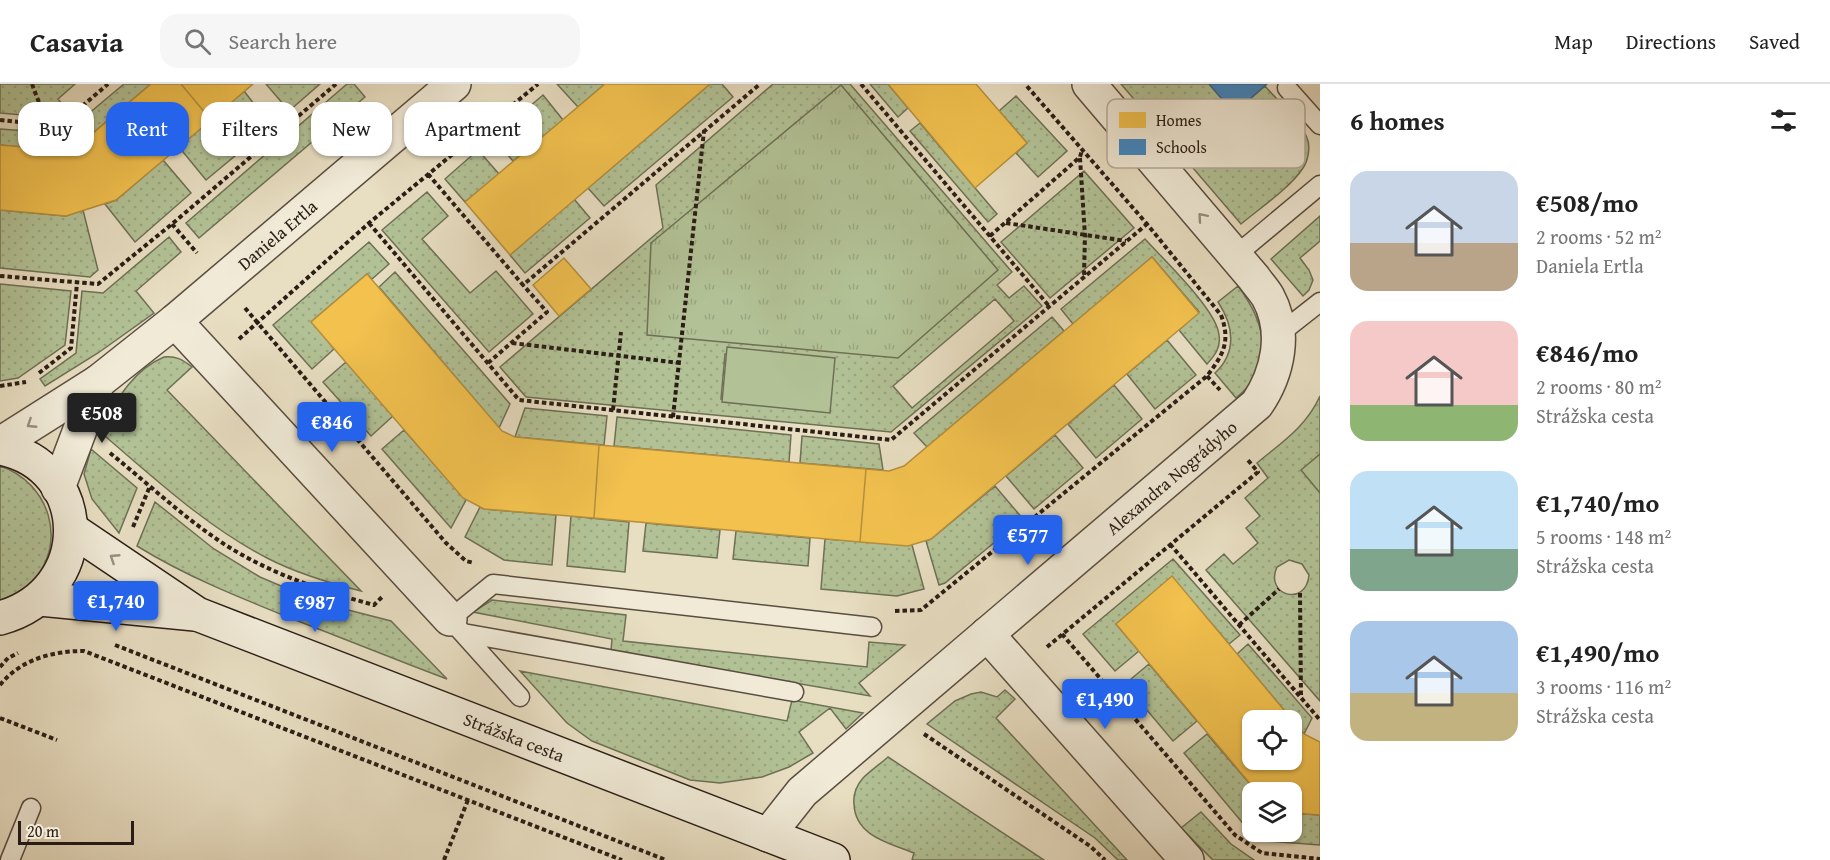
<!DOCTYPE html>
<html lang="en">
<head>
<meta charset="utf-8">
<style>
	body { margin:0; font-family:"Gentium Book Plus",serif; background:#f6f6f6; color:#222; height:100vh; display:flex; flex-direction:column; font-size:22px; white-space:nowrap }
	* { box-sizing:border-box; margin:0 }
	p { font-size:20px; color:#767676 }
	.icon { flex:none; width:33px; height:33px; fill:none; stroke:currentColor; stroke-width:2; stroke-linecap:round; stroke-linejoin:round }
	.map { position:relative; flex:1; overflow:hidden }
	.side { display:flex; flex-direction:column; background:#fff; width:510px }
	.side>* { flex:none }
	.hud { position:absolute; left:18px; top:18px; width:570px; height:54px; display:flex; gap:12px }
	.fabs { position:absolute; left:1242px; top:626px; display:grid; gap:12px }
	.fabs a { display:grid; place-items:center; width:60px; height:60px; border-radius:12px; background:#fff; box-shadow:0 2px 4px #0004; font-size:30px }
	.scale { position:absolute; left:18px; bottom:15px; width:116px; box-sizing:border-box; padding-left:6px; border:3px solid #2a1d16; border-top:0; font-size:16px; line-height:21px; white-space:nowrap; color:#2a1d16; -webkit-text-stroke:4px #f0ead7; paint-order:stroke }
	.price { position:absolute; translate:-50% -51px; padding:0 14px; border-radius:6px; background:#2563eb; color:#fff; font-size:20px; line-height:39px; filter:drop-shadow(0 2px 3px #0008) }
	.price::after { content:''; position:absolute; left:50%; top:36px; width:18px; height:14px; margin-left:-9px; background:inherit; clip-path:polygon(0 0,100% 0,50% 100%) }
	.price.on { background:#222; color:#fff }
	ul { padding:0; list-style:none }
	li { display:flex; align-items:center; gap:18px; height:150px; padding:0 30px }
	li span { display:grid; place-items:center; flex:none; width:168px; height:120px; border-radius:18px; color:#555 }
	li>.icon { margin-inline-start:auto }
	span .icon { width:72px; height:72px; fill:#fffc; stroke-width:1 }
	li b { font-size:26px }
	h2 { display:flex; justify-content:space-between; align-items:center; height:72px; padding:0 30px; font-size:26px }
	.pill { padding:0 21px; border-radius:18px; background:#fff; box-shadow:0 2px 4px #0004; font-size:21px; line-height:54px }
	.pill.on { background:#2563eb; color:#fff }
	header { display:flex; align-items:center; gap:36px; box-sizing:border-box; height:84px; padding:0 30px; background:#fff; border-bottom:2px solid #e0e0e0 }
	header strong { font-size:28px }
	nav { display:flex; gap:33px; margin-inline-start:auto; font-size:21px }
	.search { width:420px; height:54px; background:#f6f6f6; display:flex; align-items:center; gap:15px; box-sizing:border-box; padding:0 21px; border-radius:18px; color:#767676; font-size:22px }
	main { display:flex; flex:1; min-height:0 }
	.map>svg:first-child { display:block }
</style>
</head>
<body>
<header>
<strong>Casavia</strong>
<div class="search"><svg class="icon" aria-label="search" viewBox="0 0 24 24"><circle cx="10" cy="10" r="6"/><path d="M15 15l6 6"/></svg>Search here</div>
<nav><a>Map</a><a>Directions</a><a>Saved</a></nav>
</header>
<main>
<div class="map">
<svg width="1320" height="776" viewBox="0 0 1320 776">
	<defs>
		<pattern id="grass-dots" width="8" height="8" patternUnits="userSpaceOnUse" patternTransform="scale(1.5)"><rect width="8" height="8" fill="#b2c296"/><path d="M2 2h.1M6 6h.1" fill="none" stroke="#99a681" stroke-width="1.8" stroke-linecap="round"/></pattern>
		<pattern id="park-tufts" width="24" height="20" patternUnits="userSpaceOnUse" patternTransform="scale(1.5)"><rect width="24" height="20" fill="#b2c296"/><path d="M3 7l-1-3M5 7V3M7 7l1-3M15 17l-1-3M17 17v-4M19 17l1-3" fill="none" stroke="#99a681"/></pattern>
	</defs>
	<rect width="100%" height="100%" fill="#e8dec2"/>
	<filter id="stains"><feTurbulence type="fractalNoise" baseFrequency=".00333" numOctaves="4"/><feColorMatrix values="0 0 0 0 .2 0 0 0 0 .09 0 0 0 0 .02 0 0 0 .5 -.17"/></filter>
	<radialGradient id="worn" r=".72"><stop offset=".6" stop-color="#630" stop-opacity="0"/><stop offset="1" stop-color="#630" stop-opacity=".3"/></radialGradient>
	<path fill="url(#grass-dots)" stroke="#6e7056" stroke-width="1.5" fill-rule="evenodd" d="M0,0H75L58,15L66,25L56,34L0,29Z
		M124,0H151L87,54L75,41Z
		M266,0H320L289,27Z
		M347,0H354L365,13L199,154L186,139Z
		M557,0H605L578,23Z
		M710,0H722L733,13L604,122L588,104Z
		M773,0H850L1012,188L997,201L1009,214L1024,202L1042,222L891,348L526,313L500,283L663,144L656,101ZM995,215L1014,237L912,324L893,302ZM725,270L828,281L823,325L721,315Z
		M870,0H888L908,24L898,33Z
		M1121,0H1209L1234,29L1265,2C1276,15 1304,40 1308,57C1310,65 1308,77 1303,84C1291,103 1259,125 1241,140Z
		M244,7L271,42L206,96L179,63Z
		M543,11L563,36L513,77L493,54Z
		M1016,12L1067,67L1038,93L1016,69L1027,59L999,27Z
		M920,39L997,130L988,138L910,47Z
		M0,45L40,48L38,65L0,61Z
		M478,66L499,90L465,118L445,95Z
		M163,76L191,109L135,158L105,120L116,116Z
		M1084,87L1134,144L1050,214L1001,158Z
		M427,108L448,132L422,155L470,209L496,187L533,230L489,268L382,146Z
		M574,115L590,134L525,189L510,171Z
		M0,126L66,132L83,126L98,186L90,193L0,184Z
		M1320,132V157L1300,174L1309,186L1313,196L1309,206L1303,212L1271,175Z
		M169,153L181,168L136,207L154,229L98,269L45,302L40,295L76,269L82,207L103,209Z
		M1145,155C1163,175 1217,226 1219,251C1221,264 1215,271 1207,280L1179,246L1199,228L1152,173L1073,240L1061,225Z
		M369,158L389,180L372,195L367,190L312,237L334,265L312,285L273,241Z
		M395,188L510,320L499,344L379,203Z
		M0,200L71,207L65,261L18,294L0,297Z
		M1238,202C1266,239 1276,282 1236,314L1215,289C1237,268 1234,242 1218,218Z
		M1052,233L1064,247L927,363L914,349Z
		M1167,256L1196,291L1155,325L1127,290Z
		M164,273C176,272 182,275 192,283L167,306L361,507C329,499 296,489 267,474C205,442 152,392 99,347C116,318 131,287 164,273Z
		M346,278L393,332L371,352L323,298Z
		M1114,301L1142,335L1096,374L1068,340Z
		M1320,312V617L1206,486L1224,470L1233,480L1258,459L1246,444L1260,432L1245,414L1268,394L1257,379C1282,358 1306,343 1320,312ZM1289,476L1302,480L1309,491C1306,524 1264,511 1277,483Z
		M525,324L607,332L604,361L515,353Z
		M617,333L791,351L789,378L614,362Z
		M404,346L466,416L451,444L382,365Z
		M1055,351L1083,384L1034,425L1006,392Z
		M802,352L879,360L883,386L800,379Z
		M91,365L137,404L119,449L92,415L84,390Z
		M0,382C49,398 69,459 32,498C23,507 12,511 0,517Z
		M995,402L1023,435L945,499L939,501L926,457L931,455Z
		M155,418L214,465L260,493L321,519L391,537L447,595C397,576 347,556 298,537C243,515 187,493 137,462Z
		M480,423L484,425L556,431L552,481L504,476L465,453Z
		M571,432L629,438L625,488L567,482Z
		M646,439L720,446L717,474L643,467Z
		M736,447L810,454L808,482L733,475Z
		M825,455L912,461L924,505L897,512L821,505Z
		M1173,475L1240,551L1229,560L1172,493L1116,540L1139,567L1115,587L1083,550Z
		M492,516L626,531L623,557L867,583L869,558L905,561L859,599L870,612L611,567L612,555L473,528Z
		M1248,560L1312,634L1304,650L1237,570Z
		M1149,580L1197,637L1173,657L1125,600Z
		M520,587L787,637L792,616L863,629L846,645L830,624L799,648L813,669L789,683L762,693L720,699L690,696L592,657L567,639Z
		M1005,606L1015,615L996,634L1127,776H1118L1095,754L927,640L955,617L971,610L981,608L997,613Z
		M1207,650L1257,708H1252L1251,749L1184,669Z
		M888,673L1044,776H912L914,769C889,759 855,752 854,720C853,710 857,701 863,694C870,687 880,680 888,673Z
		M1201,728L1231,760L1254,776H1213L1181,744Z
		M1292,729L1320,731V761L1265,757L1270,747H1292Z"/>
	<path fill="url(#park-tufts)" stroke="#6e7056" stroke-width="1.5" d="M841,1L998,186L898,274L647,251L651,159Z"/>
	<path fill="#b2c296" stroke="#6e7056" stroke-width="1.5" d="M727,263L835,274L830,329L722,318Z
		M1320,370V409L1301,386Z"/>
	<path fill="#f2c14e" stroke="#b6903d" stroke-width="1.5" fill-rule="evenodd" d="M151,0H181L211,36L116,116L66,132L0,126V61L72,67Z
		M181,0H253L211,36Z
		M605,0H710L510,171L465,118Z
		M888,0H976L1027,59L975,104Z
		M1152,173L1199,229L931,455L908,462L860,458L866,385L889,387L904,382Z
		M564,174L591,205L559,232L533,201Z
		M367,190L502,347L515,353L599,361L594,434L484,425L463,414L311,238Z
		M599,361L866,385L860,458L594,434Z
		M1172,492L1304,650L1320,658V731L1292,729V708H1257L1116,540ZM1252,636H1292V675H1252Z"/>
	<path fill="#3f88c5" stroke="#396890" stroke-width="1.5" d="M1209,0H1267L1234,29Z"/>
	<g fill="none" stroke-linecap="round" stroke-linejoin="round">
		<defs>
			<path id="lane" d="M1287,4L1320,41
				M1235,172L1320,101
				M1278,251L1320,218
				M463,549L794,608
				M520,613L450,535L493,500L872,543
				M10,776L31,724"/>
			<g id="street">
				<path d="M175,237L450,535"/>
				<path id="s1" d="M0,360L98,298L175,237L454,0"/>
				<path d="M58,404L98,298"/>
				<path d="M987,550L1187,776"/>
				<path id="s2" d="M768,751L802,708L1257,320C1278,289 1287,248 1268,213C1264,206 1258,200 1254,194L1089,0"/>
			</g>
			<g id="secondary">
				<path d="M0,364C93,382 95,508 0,534"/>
				<path id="s3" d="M71,445L197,530L833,776"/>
				<path d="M40,515L195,530"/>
			</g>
		</defs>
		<use href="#lane" stroke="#5a4d41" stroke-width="21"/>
		<use href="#street" stroke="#5a4d41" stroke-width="36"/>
		<use href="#secondary" stroke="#2a1d16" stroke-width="36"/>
		<path stroke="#2a1d16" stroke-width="4" stroke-dasharray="4.5 3" stroke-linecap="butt" d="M32,0L47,40
			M861,0L1049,222
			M0,36L59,42L108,0
			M1080,74L1085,152L1084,192
			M428,90L523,201L760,0
			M369,139L519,316L891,356L1147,140
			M1006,139L1126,157
			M172,140L197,169
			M990,152L1080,73L1082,66
			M0,192L98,200L172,140L336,0
			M245,224L446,459L466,477L474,479
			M239,255L369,139L538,0
			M512,259L680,279
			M488,279L547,228L523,201
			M39,289L71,264L77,199
			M1207,292L1220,306
			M0,302L26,298
			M613,326L621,248
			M673,333L704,47
			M110,369C145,397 181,431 218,456C265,488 319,506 374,521L382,513
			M133,443L150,402
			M1170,460L1320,636
			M1300,509L1301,613
			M895,527L921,526L1207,292C1223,271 1231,258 1221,231L1147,140L1025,0
			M1239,541L1279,505
			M1062,550L1235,751L1262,769L1320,775
			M115,561L666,776
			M1047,563L1258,388L1247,375
			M0,583L8,574L18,569
			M0,601C21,575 53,567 84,567L622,776
			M0,634L57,656
			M924,650L1090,762L1105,776
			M444,776L468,716"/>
		<use href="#lane" stroke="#f0ead7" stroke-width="18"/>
		<use href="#street" stroke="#f0ead7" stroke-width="33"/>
		<use href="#secondary" stroke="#f0ead7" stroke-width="33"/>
	</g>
	<defs><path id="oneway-chevron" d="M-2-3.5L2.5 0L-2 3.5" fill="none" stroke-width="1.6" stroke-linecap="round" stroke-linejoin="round" transform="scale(1.5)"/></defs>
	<g stroke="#978e80">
		<use href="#oneway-chevron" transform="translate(1202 133) rotate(-131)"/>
		<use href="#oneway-chevron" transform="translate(31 340) rotate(147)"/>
		<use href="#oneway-chevron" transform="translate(114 474) rotate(-147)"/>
	</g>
	<g text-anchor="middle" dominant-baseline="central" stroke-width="6" stroke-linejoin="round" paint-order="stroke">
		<g font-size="18" fill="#2a1d16" stroke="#f0ead7">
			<text stroke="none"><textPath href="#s1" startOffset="348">Daniela Ertla</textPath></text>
			<text stroke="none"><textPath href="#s2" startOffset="540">Alexandra Nográdyho</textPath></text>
			<text stroke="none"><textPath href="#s3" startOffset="492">Strážska cesta</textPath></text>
		</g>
	</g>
	<rect x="1107" y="15" width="198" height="69" rx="9" fill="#f0ead7" stroke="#b5ac9d" stroke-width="1.5"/>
	<rect x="1119" y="28" width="27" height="16" fill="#f2c14e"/>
	<rect x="1119" y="55" width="27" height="16" fill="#3f88c5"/>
	<g font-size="16" fill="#2a1d16">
		<text x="1156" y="42">Homes</text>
		<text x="1156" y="69">Schools</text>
	</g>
	<rect width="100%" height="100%" filter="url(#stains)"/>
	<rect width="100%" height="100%" fill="url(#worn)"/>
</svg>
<div class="fabs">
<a><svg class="icon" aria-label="locate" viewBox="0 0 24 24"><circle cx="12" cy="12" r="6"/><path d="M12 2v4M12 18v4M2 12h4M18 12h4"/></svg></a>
<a><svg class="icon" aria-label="layers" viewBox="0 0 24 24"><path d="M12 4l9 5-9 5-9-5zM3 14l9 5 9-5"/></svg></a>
</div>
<div class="scale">20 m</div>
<b class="price on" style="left:102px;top:360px">€508</b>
<b class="price" style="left:332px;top:369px">€846</b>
<b class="price" style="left:1028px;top:482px">€577</b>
<b class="price" style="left:116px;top:548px">€1,740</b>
<b class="price" style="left:315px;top:549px">€987</b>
<b class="price" style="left:1105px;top:646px">€1,490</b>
<div class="hud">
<a class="pill">Buy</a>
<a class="pill on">Rent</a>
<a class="pill">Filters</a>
<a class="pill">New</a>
<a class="pill">Apartment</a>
</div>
</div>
<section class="side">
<h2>6 homes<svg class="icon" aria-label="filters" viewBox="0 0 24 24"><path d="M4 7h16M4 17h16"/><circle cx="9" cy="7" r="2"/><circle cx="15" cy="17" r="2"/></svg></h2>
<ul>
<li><span style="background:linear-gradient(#c9d6e8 60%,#b9a48a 0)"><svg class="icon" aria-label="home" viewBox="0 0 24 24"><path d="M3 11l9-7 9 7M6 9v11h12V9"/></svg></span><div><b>€508/mo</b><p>2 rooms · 52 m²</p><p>Daniela Ertla</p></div></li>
<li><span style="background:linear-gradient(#f6c9c9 70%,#8fb573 0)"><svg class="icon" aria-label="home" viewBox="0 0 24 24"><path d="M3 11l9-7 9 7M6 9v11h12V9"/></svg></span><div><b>€846/mo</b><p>2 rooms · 80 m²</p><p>Strážska cesta</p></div></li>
<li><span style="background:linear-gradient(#bfe0f5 65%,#7fa58c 0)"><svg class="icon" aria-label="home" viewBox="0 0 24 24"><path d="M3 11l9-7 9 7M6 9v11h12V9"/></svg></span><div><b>€1,740/mo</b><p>5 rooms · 148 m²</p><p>Strážska cesta</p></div></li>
<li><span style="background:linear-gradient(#a9c7e8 60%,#c2b280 0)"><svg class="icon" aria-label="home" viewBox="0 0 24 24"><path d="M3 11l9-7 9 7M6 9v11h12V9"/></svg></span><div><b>€1,490/mo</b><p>3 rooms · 116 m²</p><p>Strážska cesta</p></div></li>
</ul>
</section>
</main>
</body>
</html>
